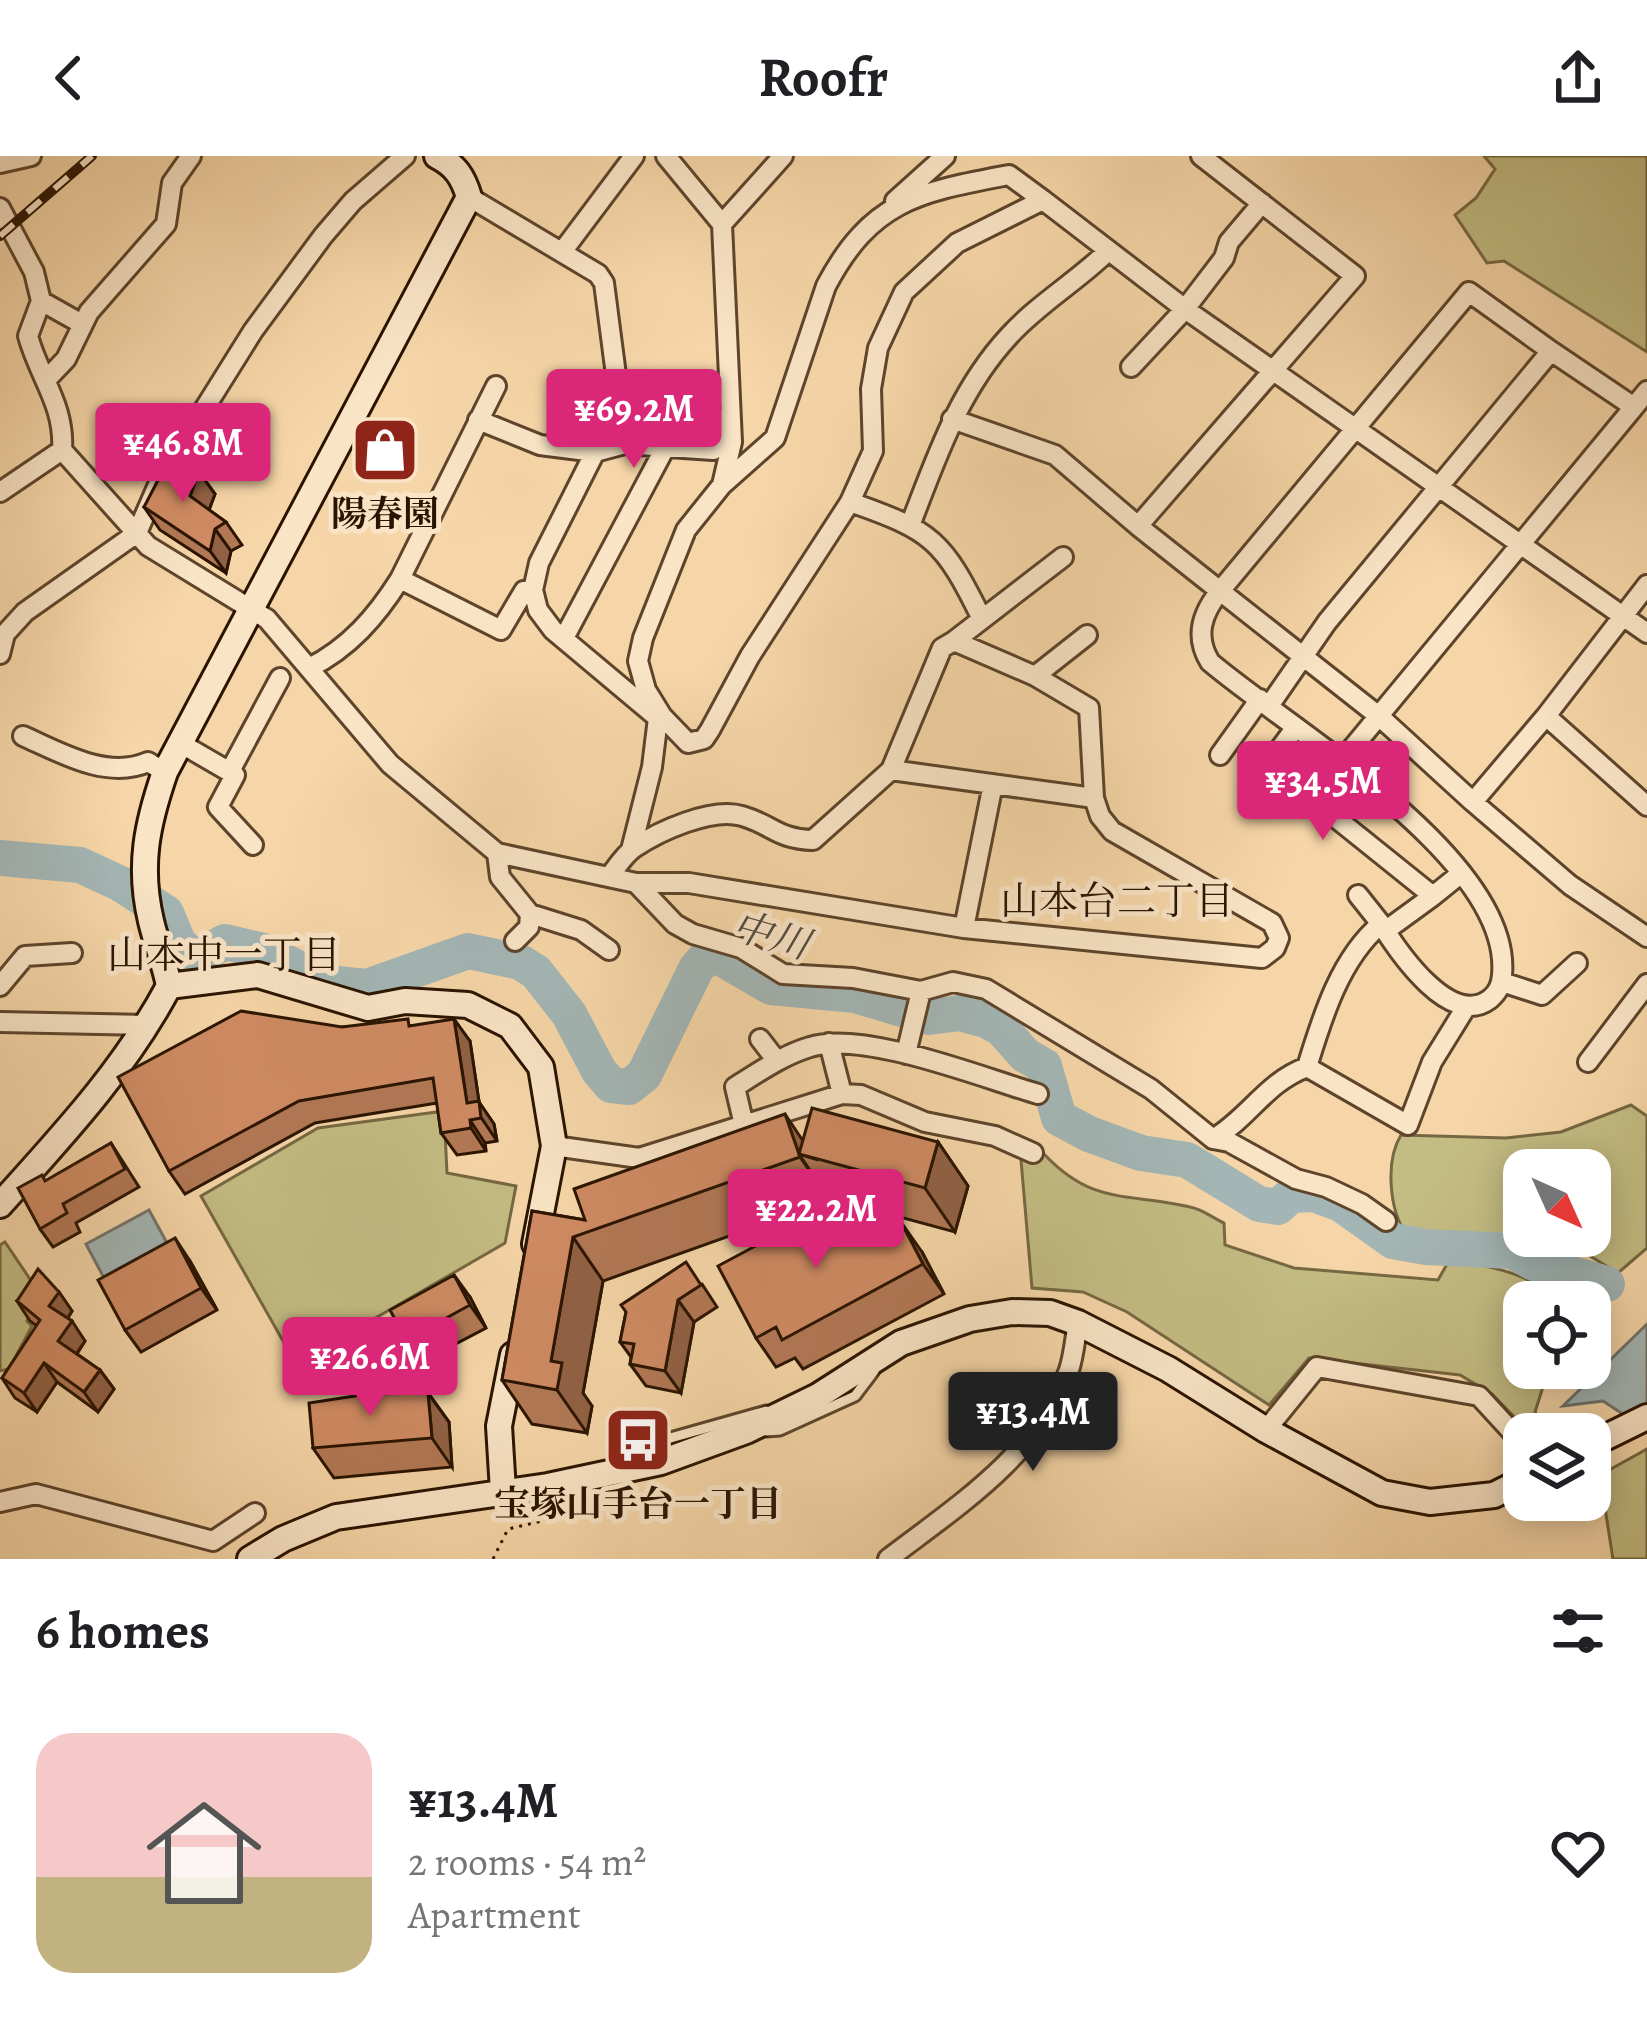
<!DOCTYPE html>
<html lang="en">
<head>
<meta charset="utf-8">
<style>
	body { margin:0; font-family:Alegreya,"Noto Serif JP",serif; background:#f2f2f2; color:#202124; height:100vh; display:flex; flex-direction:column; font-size:45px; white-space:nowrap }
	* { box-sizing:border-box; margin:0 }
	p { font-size:39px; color:#757577 }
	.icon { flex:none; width:66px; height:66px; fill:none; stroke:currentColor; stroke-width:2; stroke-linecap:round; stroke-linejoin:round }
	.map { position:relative; height:1403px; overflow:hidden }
	.panel { display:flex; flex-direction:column; background:#fff; flex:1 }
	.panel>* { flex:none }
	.needle { width:78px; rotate:135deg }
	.tools { position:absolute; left:1503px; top:993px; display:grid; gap:24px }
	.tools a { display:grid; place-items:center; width:108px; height:108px; border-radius:24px; background:#fff; box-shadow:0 6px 30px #0003; font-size:60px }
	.price { position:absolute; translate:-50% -102px; padding:0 27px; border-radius:12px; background:#db2777; color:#fff; font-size:39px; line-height:78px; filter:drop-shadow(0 3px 6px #0008) }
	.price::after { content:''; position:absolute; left:50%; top:72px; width:36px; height:27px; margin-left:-18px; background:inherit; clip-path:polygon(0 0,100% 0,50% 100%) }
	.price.selected { background:#222; color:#fff }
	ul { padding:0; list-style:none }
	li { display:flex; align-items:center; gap:36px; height:300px; padding:0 36px }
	li span { display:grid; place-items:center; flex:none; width:336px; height:240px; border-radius:36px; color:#555 }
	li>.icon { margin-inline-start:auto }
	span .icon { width:144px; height:144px; fill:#fffc; stroke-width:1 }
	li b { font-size:51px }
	h2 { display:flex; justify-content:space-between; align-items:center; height:144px; padding:0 36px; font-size:51px }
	header { display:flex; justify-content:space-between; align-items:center; height:156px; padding:0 36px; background:#fff; font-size:54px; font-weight:700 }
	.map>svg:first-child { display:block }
</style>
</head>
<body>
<header><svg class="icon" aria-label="back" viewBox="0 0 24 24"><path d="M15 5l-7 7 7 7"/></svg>Roofr<svg class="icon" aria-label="share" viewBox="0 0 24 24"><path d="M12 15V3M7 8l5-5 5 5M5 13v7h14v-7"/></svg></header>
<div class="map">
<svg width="1647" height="1403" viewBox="0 0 1647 1403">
	<rect width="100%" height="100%" fill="#f6d6a8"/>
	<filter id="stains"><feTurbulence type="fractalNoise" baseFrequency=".00167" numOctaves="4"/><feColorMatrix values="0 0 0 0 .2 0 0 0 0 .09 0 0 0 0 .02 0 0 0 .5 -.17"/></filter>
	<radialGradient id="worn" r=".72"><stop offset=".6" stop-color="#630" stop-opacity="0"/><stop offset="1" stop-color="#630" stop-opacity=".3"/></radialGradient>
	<path fill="#c3bc83" stroke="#766842" stroke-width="3" fill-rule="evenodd" d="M1484,0H1647V196L1504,105L1487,107L1455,59L1476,42L1495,13Z
		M1631,949L1647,960V1092L1618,1117L1585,1097L1493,1082L1407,1079C1389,1055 1385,1005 1401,979L1506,982L1561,976ZM1524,1014H1590V1080H1524Z
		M444,955L447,1017L516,1030L505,1087L296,1208L201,1040L318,972Z
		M1044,998C1094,1051 1129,1036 1190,1051C1202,1053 1213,1062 1224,1067L1225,1089L1294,1112L1438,1124L1450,1103C1489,1110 1531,1117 1560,1146H1524V1212H1549L1535,1256L1542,1266L1531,1278L1492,1238L1460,1219L1309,1202L1269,1249L1127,1156L1083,1136L1032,1132L1021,1004Z
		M5,1086L42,1141L27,1165L32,1170L9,1213L0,1215V1089Z
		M1647,1293V1403H1613L1605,1352L1591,1324Z"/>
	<path fill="#a3b6b5" stroke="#73756d" stroke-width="3" d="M149,1054L167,1087L104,1122L86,1088Z
		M1647,1168V1274L1603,1245L1563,1250Z"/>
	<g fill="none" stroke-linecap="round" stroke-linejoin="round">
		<path stroke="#a3b6b5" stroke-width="36" d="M0,702L80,709L121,728L166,757L178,786L190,798L202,799L225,786L264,795L327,827L367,831L468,795L520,806L536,816L569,858L599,915L611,929L629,931L644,919L696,813L707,800L719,801L771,831L855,839L929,861L960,857L986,864L1001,872L1025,899L1044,910L1059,962L1089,978L1141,997L1187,1004L1259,1048L1278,1051L1291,1039L1314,1038L1341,1048L1393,1085L1426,1091L1512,1095L1534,1107L1607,1128"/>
		<defs>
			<path id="lane" d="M767,1275L780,1274L855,1240L874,1215
				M619,1308L642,1290L766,1255"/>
			<path id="street" d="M666,0L722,68
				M1201,0L1355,120L1138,370L1220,435L1469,136L1551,195
				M0,7L31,0
				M469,41L598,118L604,127L625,288
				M1043,44L1185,153L1647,477
				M895,45L945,0
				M0,52L34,116L41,145L28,180C39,221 65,249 62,294L148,390L267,463L390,608L497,697L500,721L530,758L529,771L515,785
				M562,96L634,0
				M41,145L82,168
				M1131,211L1185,153L1224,102L1229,86L1262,47
				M46,224L66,203L89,156L166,68L172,27L191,0
				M952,263L1055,299L1138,370
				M478,264L540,289L595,296L539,407L533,434L538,454L553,474L658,562L652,611L631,694
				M595,296L625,288L713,294L728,260
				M722,329L775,282L826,130C872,43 920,36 1009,19L1043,44L957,87L904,136L878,192L871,233L873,295L850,346L750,500L710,574L704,583L688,587L662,560L646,534L638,505L643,482L686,374L722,329L732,286L722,68L783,0
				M0,336L62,294
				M850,346C933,375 943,384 982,463
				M911,367C937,300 959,234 1009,180C1038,148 1076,126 1107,96
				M400,423L501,474L524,435L533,434
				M564,482L667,288
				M0,498L5,478L25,456L137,377L161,322L253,175L323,80L353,45L405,0
				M309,512C349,492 376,461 400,423L496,230
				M1035,520L1087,479
				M1269,550L1327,466L1551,195L1634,251L1647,235
				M1546,560L1647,429
				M23,580C61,597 107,624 148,606L165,616
				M180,587L235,619L218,651L253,689
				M1220,599L1260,543
				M891,614L1094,642L1089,552L1035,520L954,485L1063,401
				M230,615L280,522
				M1262,617L1296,571
				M1473,646L1570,729L1647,781
				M497,697L636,727H689L964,772L1262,802L1275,792L1279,782L1272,767L1112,675L1100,660L1094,642
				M1459,719L1433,740L1311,642L1634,251
				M609,721C616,712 624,699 634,692C659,675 712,651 742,660C773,669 777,683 813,684L891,614L942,492L954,485
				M636,727L675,768L693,778L741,792L783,818L853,822L921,835L953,826L986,833L1151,933L1213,983L1229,986L1296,1023L1326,1031L1362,1048L1386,1065
				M530,758L581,774L609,794
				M1381,768C1399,797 1451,873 1490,843C1498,836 1501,830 1502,819C1513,703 1287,572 1210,506C1194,480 1202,457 1220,435L1380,561L1473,646L1546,560L1647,650
				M964,772L993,628
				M1385,775L1433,740
				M1502,826L1542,839L1577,807
				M0,830L25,800L72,797
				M0,866L148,869
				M760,883L777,905
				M829,887L842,938
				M906,898L921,835
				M1588,906L1647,828
				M1307,911C1322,862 1340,802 1381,768L1358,739
				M744,969L735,931C759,916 783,899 810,891C863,874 983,922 1038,938
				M1213,983C1250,961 1265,927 1307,911L1408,969L1432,906L1466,851
				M554,990L639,1002L842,938L861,939L925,966L995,980L1033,997
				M1266,1274L1317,1211L1479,1240L1524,1289
				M0,1346L36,1338L213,1385L255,1357
				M888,1403C956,1351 1039,1298 1069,1214C1074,1199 1075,1182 1078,1167"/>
			<path id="secondary" d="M437,0C456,10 463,21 469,41L165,616C147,668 138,710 151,765C156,787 165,808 169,830L258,819L368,852L405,845L468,849L510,870L541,911L554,990L535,1088
				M0,1049C63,979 125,913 169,830
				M1590,1289L1647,1261
				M503,1335L499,1270L513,1199
				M250,1403L283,1383L336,1361L548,1330L661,1306L746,1275L818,1240L901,1187L970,1163L1012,1156L1050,1157L1078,1167L1168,1213L1266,1274L1382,1337L1430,1346L1494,1339L1524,1324"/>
		</defs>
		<use href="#lane" stroke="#5d442b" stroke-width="15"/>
		<use href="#street" stroke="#5d442b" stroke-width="24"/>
		<use href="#secondary" stroke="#2a1401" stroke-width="30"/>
		<path stroke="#2a1401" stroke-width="3" stroke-dasharray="3 6" stroke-linecap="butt" d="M493,1403L508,1373L546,1364L545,1356"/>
		<use href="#lane" stroke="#f9e4c6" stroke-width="9"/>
		<use href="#street" stroke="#f9e4c6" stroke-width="18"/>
		<use href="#secondary" stroke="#f9e4c6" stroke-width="24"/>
		<defs>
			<path id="rail" d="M0,80L92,0"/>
		</defs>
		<use href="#rail" stroke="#2a1401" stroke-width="10"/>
		<use href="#rail" stroke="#f9e4c6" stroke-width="6" stroke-dasharray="18" stroke-linecap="butt"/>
	</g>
	<path fill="#b27855" stroke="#2a1401" stroke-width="3" d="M199,316L215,338L209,354L226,366L242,389L231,395L226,417L160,374L144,351Z
		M412,870L470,885L479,946L494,968L497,985L485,987L486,995L457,999L441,977L437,947L315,967L185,1038L169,1015L342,871Z
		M803,985L938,986L968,1030L955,1076L863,1051L882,1077L922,1096L944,1138L803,1213L795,1202L776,1211L756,1182L817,1057L826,1070L863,1050L828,1040L830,1044L603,1125L583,1237L592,1250L587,1277L532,1268L502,1224L532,1055L585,1064Z
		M111,987L139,1031L76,1067L80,1076L53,1091L40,1073L46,1025Z
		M190,1105L217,1154L141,1196L125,1174Z
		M702,1128L717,1151L694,1166L681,1237L646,1230L630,1208L631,1201L620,1186L626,1156Z
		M59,1136L72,1155L68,1162L85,1185L77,1198L100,1214L114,1233L98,1256L57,1226L37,1256L15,1242L2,1222L37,1170L30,1165L17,1145Z
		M470,1141L486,1172L421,1206L406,1184Z
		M428,1237L449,1266L452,1311L334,1322L313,1292Z"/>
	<path fill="#916145" stroke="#2a1401" stroke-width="3" d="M199,316L215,338L206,362L190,340Z
		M215,373L231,395L226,417L210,395Z
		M454,863L470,885L479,946L494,968L497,985L482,963L467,947Z
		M785,958L815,1003L799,998L830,1044L800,1001Z
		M470,964L485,987L486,995L471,972Z
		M938,986L968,1030L955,1076L925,1032Z
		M901,1066L922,1096L944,1138L923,1108Z
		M573,1081L603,1125L583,1237L592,1250L587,1277L557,1234L551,1205Z
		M175,1082L190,1105L217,1154L201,1132Z
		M454,1119L470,1141L486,1172L470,1149Z
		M59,1136L72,1155L63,1169L49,1150Z
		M678,1144L694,1166L681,1237L665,1215Z
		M72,1165L85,1185L72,1204L58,1185Z
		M44,1207L57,1226L37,1256L24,1237Z
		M100,1214L114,1233L98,1256L84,1236Z
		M428,1237L449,1266L452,1311L432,1282Z"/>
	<path fill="#cf8b63" stroke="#2a1401" stroke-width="3" d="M169,303L199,316L190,340L226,366L215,373L210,395L144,351Z
		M241,855L342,871L408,863L409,870L454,863L467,947L479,945L481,962L470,964L471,972L441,977L433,922L299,945L169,1015L118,921Z
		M812,952L938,986L925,1032L799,998Z
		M785,958L800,1001L573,1081L551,1205L562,1207L557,1234L502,1224L532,1055L585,1064L574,1033Z
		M111,987L125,1013L63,1048L67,1057L40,1073L18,1032L42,1019L45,1025Z
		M863,1050L878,1079L901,1066L923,1108L782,1184L776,1171L756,1182L718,1110L817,1057L824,1071Z
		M175,1082L201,1132L125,1174L98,1124Z
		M686,1106L701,1129L678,1144L665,1215L630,1208L634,1188L620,1186L626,1156L621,1149Z
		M38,1113L59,1136L49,1150L72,1165L58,1185L100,1214L84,1236L44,1207L24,1237L2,1222L40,1164L17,1145Z
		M454,1119L470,1149L406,1184L390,1154Z
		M428,1237L432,1282L313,1292L309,1247L368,1238Z"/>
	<defs>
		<symbol id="shop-square" viewBox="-11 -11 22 22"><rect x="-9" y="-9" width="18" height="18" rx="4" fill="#8f2418" stroke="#f9e4c6"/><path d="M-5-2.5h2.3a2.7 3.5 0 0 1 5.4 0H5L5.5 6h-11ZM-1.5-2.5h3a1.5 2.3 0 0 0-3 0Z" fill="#fff"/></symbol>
		<symbol id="bus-square" viewBox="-11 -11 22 22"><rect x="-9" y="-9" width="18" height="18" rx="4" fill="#8f2418" stroke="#f9e4c6"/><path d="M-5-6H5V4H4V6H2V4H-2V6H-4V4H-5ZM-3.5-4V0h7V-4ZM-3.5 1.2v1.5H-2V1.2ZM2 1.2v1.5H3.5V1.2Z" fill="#fff"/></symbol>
	</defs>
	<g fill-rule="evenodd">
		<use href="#shop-square" x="347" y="256" width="76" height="76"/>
		<use href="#bus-square" x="600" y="1246" width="76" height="76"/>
	</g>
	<g text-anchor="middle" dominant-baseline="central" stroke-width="10" stroke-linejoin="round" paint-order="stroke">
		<g font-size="36" font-weight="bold" fill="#2a1401" stroke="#f9e4c6">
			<text x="385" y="357">陽春園</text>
			<text x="638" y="1347">宝塚山手台一丁目</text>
		</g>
		<g font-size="39" fill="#2a1401" stroke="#f9e4c6">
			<text x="1117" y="744">山本台二丁目</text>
			<text x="224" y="798">山本中一丁目</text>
		</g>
		<g font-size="39" font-style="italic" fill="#544d40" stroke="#f9e4c6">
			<text transform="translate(771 779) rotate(16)">中川</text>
		</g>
	</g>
	<rect width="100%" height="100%" filter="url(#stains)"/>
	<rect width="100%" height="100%" fill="url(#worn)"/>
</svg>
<div class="tools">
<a><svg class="needle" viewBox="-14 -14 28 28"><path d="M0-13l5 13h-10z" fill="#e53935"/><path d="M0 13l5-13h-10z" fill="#757577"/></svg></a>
<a><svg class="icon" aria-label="locate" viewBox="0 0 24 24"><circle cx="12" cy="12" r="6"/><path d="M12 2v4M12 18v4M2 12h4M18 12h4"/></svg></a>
<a><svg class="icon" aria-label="layers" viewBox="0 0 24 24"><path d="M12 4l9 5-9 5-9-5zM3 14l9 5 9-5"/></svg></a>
</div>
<b class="price" style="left:634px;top:315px">¥69.2M</b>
<b class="price" style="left:183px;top:349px">¥46.8M</b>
<b class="price" style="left:1323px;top:687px">¥34.5M</b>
<b class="price" style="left:816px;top:1115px">¥22.2M</b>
<b class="price" style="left:370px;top:1263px">¥26.6M</b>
<b class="price selected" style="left:1033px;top:1318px">¥13.4M</b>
</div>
<section class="panel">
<h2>6 homes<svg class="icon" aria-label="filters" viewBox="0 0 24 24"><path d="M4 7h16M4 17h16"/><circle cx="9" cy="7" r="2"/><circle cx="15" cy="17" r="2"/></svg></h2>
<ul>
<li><span style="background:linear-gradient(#f6c9c9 60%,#c2b280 0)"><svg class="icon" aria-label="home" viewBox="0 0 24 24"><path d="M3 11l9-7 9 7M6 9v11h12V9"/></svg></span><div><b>¥13.4M</b><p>2 rooms · 54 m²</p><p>Apartment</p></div><svg class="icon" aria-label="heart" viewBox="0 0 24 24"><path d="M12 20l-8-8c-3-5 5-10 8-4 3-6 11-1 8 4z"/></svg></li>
</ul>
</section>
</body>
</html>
